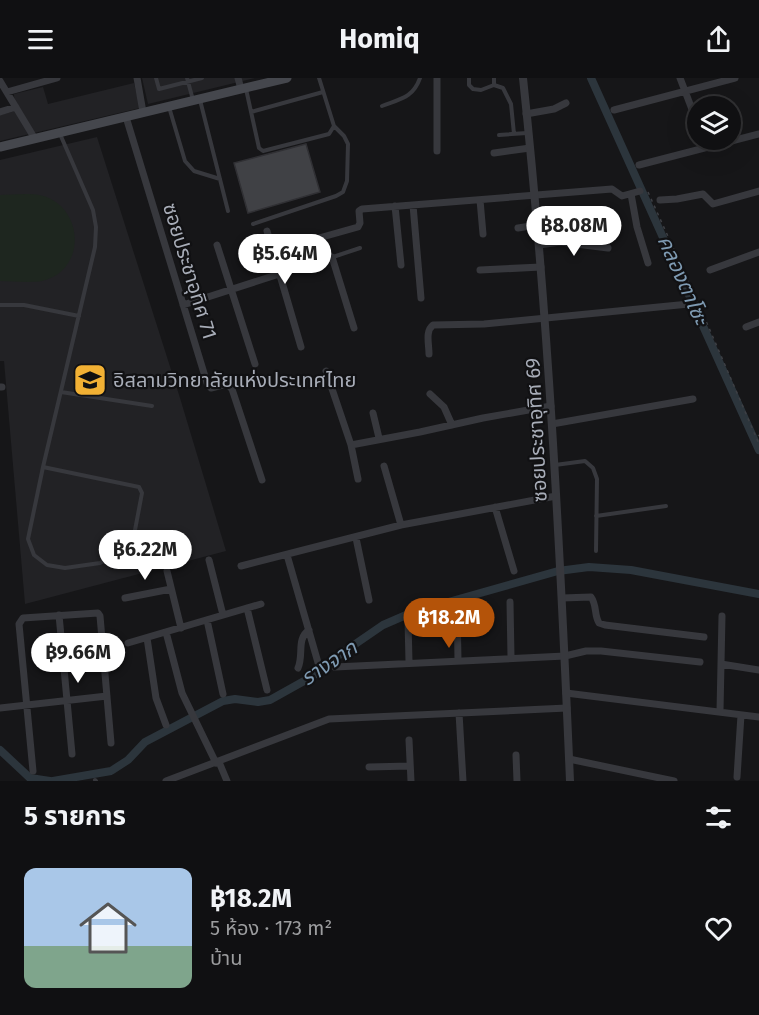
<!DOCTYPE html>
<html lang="th">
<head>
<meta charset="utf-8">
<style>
	body { margin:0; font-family:"Fira Sans","Noto Sans Thai",sans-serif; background:#1e1e20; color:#f1f3f6; height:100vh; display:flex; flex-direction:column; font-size:22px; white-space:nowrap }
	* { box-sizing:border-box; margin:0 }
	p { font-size:20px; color:#9c9d9f }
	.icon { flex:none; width:33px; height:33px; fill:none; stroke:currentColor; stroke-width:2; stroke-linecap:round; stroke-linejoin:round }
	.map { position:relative; height:703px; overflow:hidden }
	.drawer { display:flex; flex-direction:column; background:#101012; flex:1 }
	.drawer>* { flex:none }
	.controls { position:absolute; left:687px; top:18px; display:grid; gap:12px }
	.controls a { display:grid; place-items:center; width:54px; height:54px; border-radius:50%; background:#101012; box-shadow:0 6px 24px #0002,0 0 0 2px #303032; font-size:30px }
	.price { position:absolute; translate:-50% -51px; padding:0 14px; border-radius:21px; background:#fff; color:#222; font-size:20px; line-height:39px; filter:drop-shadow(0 2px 3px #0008) }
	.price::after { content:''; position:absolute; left:50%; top:36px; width:18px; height:14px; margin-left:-9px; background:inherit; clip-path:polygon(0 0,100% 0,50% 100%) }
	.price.selected { background:#b45309; color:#fff }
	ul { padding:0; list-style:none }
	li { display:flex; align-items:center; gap:18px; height:150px; padding:0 24px }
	li span { display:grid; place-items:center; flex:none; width:168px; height:120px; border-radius:12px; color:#555 }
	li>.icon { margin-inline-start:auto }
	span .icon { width:72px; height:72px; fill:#fffc; stroke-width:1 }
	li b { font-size:26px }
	h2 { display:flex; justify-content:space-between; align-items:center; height:72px; padding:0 24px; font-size:26px }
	header { display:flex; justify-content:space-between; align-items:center; height:78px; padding:0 24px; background:#101012; font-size:27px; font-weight:700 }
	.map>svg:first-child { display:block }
</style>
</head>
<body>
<header><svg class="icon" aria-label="menu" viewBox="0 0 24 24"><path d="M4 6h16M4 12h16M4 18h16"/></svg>Homiq<svg class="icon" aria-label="share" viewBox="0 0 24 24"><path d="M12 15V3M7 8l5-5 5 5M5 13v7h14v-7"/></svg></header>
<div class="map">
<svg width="759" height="703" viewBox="0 0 759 703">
	<rect width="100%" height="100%" fill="#161618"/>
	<path fill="#222225" d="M142,0H255L148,26Z
		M134,5L140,30L0,63V37L15,33L14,16L43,9L48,26Z
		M97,59L180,320L226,473L25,526L4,283H0V82Z"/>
	<path fill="#1e261f" d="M0,117C15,117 37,113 51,121C85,139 83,194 42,203C29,205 13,203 0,203Z"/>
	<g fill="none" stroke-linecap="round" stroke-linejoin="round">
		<path stroke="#2c353c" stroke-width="8" d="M591,0L759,372
			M0,672L30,700L50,703
			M53,703L111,693L128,682L145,664L223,623L235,621L258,624L270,622L313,598L332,582L383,547L413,534L558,493L589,489L631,492L759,516"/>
	</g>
	<path fill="#404145" stroke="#303034" stroke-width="1.5" d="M306,66L320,114L248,135L234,85Z"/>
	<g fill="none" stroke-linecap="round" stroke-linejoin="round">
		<path stroke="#3d3f44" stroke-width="1.5" stroke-dasharray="3 4.5" stroke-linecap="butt" d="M648,114L703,236L759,366
			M758,358L759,357"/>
		<path stroke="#37383d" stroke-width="4" d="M156,0L159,11L202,0
			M187,0L193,22
			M469,0V7L473,11L481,12L494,7
			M494,0V7L503,10L511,26L514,56
			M246,11L259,70L263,73L329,56L334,48
			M200,22L228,133
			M382,28C400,21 413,20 420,0
			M169,29L185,83L194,93L220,101
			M251,34L323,14
			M60,56L93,132L96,149L95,169L43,389L28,461L34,477L47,487L65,490L100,485L132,468L153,466L159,472L162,483
			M499,57L527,55
			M253,146L336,118L343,114L347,103L348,66L344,58L334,48L319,0
			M333,179L360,170
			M0,227H24L79,238
			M61,314L152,328
			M555,387L585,383L593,390L597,401L596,473
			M43,389L139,409L142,415L132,468
			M596,438L666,428
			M95,702L96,703"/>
		<path stroke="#37383d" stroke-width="7" d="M137,0L143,34
			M238,0L241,11
			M680,0L698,47
			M0,3L35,61
			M7,14L57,0
			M614,32L735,0
			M0,34L16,29
			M526,36L554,31L566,25
			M126,39L207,305L211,310L227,306L232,311L262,402
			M437,73V0
			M494,75L530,70
			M639,87L759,56
			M631,116L637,149L648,185
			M480,122L483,156
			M660,122L677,121L703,116L713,126L759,113
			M413,127L421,220
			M395,128L401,187
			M518,150L537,147
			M267,153L301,269
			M217,167L255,286
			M294,167L358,149L360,145L359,133L362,131L612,111L622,118L640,113
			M539,167L560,164L608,170
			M480,192L541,189
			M710,192L759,174
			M183,227L332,179L354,250
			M746,249L759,244
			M429,276C429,266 425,253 433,247L484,246L689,226
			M326,293L351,367L358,401
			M0,309H2
			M430,316L444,329L452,347
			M373,335L379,360
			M552,346L693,321
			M351,367L420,354L483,340L551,328
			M384,388L401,447
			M495,429L514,493
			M356,460L369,522
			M287,477L319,588
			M209,482L223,537
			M241,488L401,447L556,418
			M167,493L181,550
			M125,520L171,511
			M562,520L591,519C597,527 594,537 599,545L605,547L704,559
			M510,524L511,579
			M457,527L458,582
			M247,530L267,612
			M59,537L72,676
			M207,542L223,616
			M408,542L409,584
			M166,554L182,615L216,685
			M147,560L156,620L166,647
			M128,565L261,526
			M721,586L759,592
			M335,589L565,578L586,573H601L700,584
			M298,590C304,577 296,561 309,552
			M566,615L759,639
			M0,630L107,618
			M720,633L722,538
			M459,635L463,703
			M409,662L411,703
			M516,677L517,703
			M569,681L674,703
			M219,684L227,703
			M369,689L410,688
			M33,693L19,546L23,540L98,535L100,538L111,665
			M737,699L741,637
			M166,703L329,641L567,630"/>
		<path stroke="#37383d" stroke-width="8" d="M523,0C548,234 560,468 570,703"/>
		<path stroke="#45474d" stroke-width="9" d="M0,69L287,0"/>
	</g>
	<defs>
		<symbol id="university-square" viewBox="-11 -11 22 22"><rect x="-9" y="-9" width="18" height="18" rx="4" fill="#f2b134" stroke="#111113"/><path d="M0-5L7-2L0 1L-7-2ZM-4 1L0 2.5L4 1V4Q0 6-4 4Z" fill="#111"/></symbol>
	</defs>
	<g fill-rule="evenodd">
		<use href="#university-square" x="71" y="283" width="38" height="38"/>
	</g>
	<g text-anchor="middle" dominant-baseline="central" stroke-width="4.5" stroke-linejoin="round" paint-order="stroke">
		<g font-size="20" fill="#a8adb8" stroke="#111113">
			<text transform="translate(190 193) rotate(73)">ซอยประชาอุทิศ 71</text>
			<text transform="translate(536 352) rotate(-93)">ซอยประชาอุทิศ 69</text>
		</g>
		<g font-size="20" fill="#a8adb8" stroke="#111113" text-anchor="start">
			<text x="113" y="302">อิสลามวิทยาลัยแห่งประเทศไทย</text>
		</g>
		<g font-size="21" font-style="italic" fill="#7f9bb3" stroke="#111113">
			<text transform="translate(683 202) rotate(66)">คลองตาโซะ</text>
			<text transform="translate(329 585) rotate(-34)">รางจาก</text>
		</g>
	</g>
</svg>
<div class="controls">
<a><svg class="icon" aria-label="layers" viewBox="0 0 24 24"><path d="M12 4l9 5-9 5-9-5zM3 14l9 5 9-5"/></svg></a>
</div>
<b class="price" style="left:574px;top:179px">฿8.08M</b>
<b class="price" style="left:285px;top:207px">฿5.64M</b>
<b class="price" style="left:145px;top:503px">฿6.22M</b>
<b class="price selected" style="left:449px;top:571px">฿18.2M</b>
<b class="price" style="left:78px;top:606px">฿9.66M</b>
</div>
<section class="drawer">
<h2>5 รายการ<svg class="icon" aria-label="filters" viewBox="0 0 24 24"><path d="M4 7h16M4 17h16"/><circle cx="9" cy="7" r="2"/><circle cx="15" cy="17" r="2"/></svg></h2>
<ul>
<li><span style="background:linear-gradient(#a9c7e8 65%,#7fa58c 0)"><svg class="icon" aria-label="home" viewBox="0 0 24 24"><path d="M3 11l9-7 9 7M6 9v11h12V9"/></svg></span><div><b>฿18.2M</b><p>5 ห้อง · 173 m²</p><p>บ้าน</p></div><svg class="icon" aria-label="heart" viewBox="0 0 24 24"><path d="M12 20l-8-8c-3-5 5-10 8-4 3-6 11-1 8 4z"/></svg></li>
</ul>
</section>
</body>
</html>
